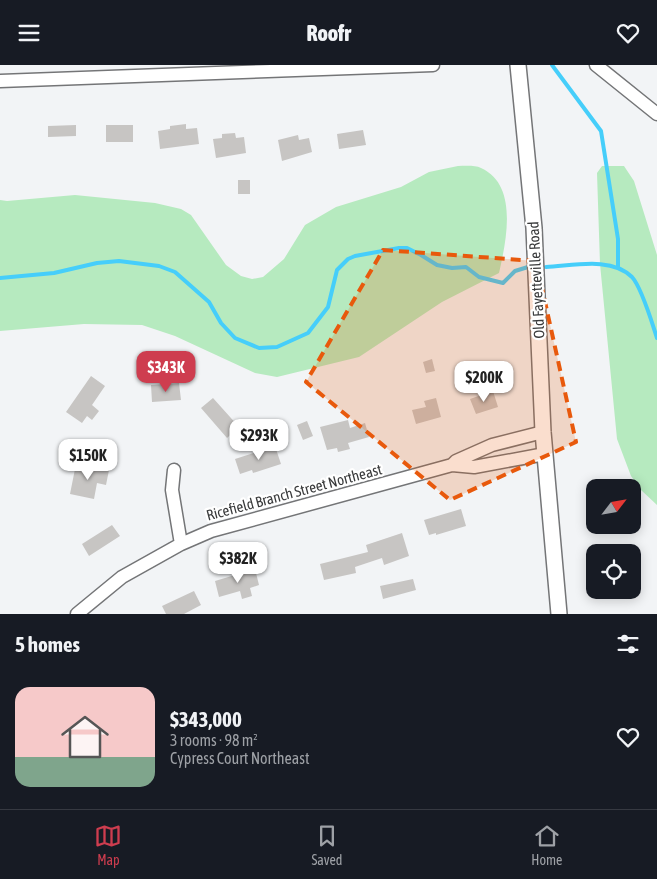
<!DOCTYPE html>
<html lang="en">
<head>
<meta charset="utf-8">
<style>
	body { margin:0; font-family:"Asap Condensed",sans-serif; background:#242831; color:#f1f3f6; height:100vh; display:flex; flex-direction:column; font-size:19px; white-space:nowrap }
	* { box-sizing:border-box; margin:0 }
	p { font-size:16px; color:#9ea1a6 }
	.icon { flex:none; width:28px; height:28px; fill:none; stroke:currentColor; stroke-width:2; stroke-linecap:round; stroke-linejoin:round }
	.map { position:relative; height:549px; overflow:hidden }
	.side { display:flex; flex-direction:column; background:#171b24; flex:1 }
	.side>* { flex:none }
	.needle { width:32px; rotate:59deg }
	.fabs { position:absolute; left:586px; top:414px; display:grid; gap:10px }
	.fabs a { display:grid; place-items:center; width:55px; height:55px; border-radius:10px; background:#171b24; box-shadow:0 2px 12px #0003; font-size:25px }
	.price { position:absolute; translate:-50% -42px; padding:0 11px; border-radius:10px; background:#fff; color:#222; font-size:16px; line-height:32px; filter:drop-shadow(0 1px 2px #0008) }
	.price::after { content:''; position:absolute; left:50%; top:30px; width:15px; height:11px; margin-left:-8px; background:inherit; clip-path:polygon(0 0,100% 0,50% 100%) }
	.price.on { background:#ce3d4f; color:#fff }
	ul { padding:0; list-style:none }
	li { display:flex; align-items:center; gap:15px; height:125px; padding:0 15px }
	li+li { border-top:1px solid #363941 }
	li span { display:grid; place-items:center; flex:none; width:140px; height:100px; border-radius:15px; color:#555 }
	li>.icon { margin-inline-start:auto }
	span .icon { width:60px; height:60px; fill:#fffc; stroke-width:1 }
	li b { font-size:21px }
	h2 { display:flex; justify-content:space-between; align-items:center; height:60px; padding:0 15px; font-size:21px }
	header { display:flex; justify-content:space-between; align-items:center; height:65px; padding:0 15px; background:#171b24; font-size:22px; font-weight:800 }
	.tabs { display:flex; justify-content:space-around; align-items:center; height:70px; border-top:1px solid #363941; background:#171b24; font-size:14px; color:#9ea1a6 }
	.tabs a { display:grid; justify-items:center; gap:2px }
	.tabs .on { color:#ce3d4f }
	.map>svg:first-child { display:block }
</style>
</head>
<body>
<header><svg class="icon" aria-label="menu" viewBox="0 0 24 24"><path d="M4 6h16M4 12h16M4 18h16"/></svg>Roofr<svg class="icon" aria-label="heart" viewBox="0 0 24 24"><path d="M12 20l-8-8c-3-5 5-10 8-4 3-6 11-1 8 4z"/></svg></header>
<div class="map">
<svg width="657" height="549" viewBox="0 0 657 549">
	<rect width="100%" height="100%" fill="#f2f4f6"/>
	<path fill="#b6eabf" d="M458,101C465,101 475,100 481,103C519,120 506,177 499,208L442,237L359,292L277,312L255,308L175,271L142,260L84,259L0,266V135L7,136L75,130L155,138L181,144L191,150L226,200L241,211L252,214L263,212L284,194L305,160L336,142L401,122L429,107Z
		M602,101H624L634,116L657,190V440L641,425L631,411L617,374L600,199L597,108Z"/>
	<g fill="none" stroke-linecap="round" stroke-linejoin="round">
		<path stroke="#46cefa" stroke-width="4" d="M552,0L601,66L618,174V203
			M546,202C572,201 611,191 632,212C642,223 652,258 657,273
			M0,213L54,208L97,198L119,196L159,201L175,207L209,237L221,258L235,273L259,283L277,282L308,268L328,242L337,205L348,194L355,191L399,183H407L421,190L437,200L452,203L466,202L479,212L503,218L515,206L528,202"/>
	</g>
	<path fill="#c7c5c3" d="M186,59V64L197,63L199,79L160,84L158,66L170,64V61Z
		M76,60V71L48,72V61Z
		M106,60H133V77H106Z
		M363,65L366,80L339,84L337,69Z
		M235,68L236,73L244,72L246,88L216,93L213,74L222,73V69Z
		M298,70L299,75L309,73L312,87L282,96L278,75Z
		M238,115H250V129H238Z
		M432,294L435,306L426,308L423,297Z
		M91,311L105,321L92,340L99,346L92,355L87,351L82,358L66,347Z
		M179,318L181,335L152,337L151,320Z
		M493,326L498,342L476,349L470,334Z
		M213,333L239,362L227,373L201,343Z
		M436,333L441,352L416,359L412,345L426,342L424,336Z
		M348,355L350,363L365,358L369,372L348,378L350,384L338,387L337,383L327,385L320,362Z
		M307,356L313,371L303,375L297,360Z
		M275,381L281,399L253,408L252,405L240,409L235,394Z
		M76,399L109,405L106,420L97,418L94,434L70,429Z
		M461,444L466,461L436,470V468L429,470L424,455Z
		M112,460L120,471L89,491L82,479Z
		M402,468L409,491L384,500L382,493L355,502L356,508L324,515L320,499L368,487L366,480Z
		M255,504L259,520L250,523L252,531L242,534L240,526L219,532L215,516Z
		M413,514L416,525L383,534L380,521Z
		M194,526L201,540L184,549H166L162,541Z"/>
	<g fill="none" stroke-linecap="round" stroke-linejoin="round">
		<defs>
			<path id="minor" d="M596,0L657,49
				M0,16L433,0
				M452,400L456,396L492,380L543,367
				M174,405L172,425L181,479
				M77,549L122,512L181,479L211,466L452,400L474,402L545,389"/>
			<path id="tertiary" d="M518,0L534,163L543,367L559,549"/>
		</defs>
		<use href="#minor" stroke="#747577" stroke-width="15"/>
		<use href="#tertiary" stroke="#747577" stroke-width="18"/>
		<use href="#minor" stroke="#fff" stroke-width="12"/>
		<use href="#tertiary" stroke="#fff" stroke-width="15"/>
	</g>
	<path fill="#e8590c" fill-opacity="0.2" stroke="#e8590c" stroke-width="4" stroke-dasharray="10 6" stroke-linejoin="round" d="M383,185L536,196L576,377L450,435L306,317Z"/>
	<g text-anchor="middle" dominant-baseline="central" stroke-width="4.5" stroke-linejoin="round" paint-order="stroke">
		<g font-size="15" fill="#393a3b" stroke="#fff">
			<text transform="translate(536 215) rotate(-93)">Old Fayetteville Road</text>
			<text transform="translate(294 427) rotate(-15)">Ricefield Branch Street Northeast</text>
		</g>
	</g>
</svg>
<div class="fabs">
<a><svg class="needle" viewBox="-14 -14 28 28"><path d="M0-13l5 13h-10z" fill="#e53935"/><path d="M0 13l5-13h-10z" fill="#9ea1a6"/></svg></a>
<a><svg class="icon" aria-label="locate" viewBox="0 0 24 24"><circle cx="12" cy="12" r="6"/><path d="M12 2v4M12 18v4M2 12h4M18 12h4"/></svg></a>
</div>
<b class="price on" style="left:166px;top:328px">$343K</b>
<b class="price" style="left:484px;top:338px">$200K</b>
<b class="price" style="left:259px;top:396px">$293K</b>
<b class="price" style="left:88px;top:416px">$150K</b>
<b class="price" style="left:238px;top:519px">$382K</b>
</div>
<section class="side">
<h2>5 homes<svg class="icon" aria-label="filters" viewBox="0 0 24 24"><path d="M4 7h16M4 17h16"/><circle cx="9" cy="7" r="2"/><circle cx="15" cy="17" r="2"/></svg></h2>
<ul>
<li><span style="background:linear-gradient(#f6c9c9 70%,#7fa58c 0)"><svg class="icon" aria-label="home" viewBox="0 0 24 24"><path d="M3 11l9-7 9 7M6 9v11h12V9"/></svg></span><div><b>$343,000</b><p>3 rooms · 98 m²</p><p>Cypress Court Northeast</p></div><svg class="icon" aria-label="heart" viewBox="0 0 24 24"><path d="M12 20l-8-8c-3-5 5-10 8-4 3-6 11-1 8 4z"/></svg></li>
</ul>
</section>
<nav class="tabs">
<a class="on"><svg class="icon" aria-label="map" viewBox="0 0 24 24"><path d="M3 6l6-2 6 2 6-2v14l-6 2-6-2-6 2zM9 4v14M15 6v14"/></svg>Map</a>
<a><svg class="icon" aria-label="saved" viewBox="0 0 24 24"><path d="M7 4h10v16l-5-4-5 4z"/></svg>Saved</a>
<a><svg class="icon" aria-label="home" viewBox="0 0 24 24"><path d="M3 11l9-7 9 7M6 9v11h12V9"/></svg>Home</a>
</nav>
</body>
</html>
